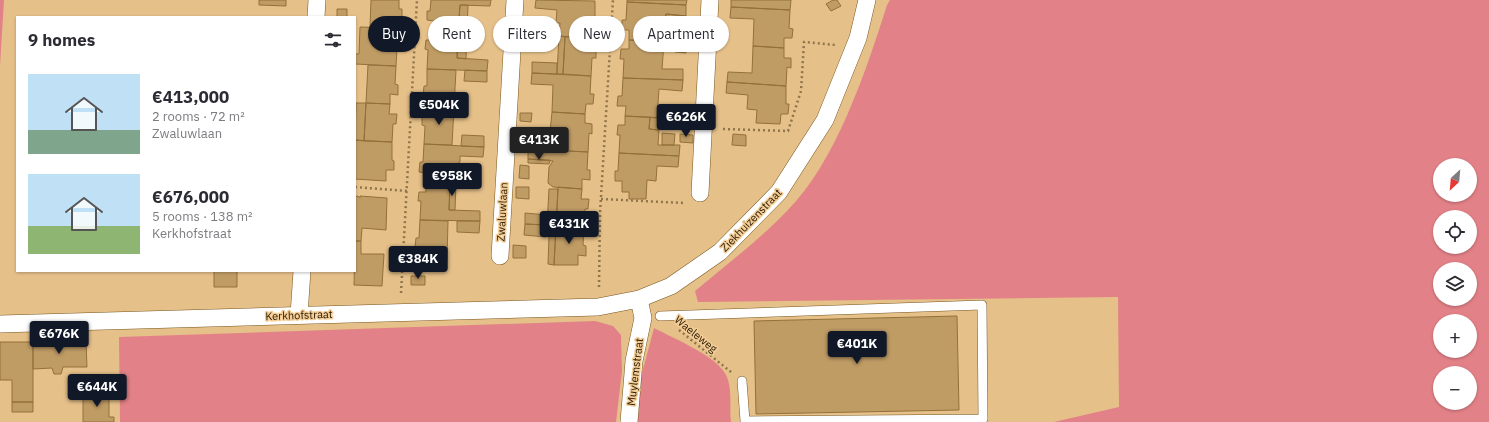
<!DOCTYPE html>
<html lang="en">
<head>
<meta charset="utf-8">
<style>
	body { margin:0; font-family:"IBM Plex Sans",sans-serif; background:#f2f2f3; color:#2b2b33; height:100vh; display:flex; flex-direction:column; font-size:15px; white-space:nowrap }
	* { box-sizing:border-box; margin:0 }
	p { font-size:13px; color:#7c7c81 }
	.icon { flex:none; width:22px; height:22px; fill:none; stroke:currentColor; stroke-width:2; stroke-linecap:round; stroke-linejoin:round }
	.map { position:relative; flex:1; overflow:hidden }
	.side { position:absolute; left:16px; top:16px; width:340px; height:256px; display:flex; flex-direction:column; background:#fff; border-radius:0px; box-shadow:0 1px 3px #0004 }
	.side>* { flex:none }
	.banner { position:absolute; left:368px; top:16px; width:380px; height:36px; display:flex; gap:8px }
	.needle { width:26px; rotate:206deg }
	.buttons { position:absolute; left:1433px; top:158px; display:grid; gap:8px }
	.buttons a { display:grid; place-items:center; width:44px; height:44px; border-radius:50%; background:#fff; box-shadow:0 1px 3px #0004; font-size:20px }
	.price { position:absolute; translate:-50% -34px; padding:0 9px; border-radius:4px; background:#111827; color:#fff; font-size:13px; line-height:26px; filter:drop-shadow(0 1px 2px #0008) }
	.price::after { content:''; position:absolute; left:50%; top:24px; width:12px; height:9px; margin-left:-6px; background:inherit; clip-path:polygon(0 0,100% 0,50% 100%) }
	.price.selected { background:#222; color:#fff }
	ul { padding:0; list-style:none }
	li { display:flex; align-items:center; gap:12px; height:100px; padding:0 12px }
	li span { display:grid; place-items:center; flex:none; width:112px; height:80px; border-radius:0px; color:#555 }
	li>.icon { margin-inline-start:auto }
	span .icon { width:48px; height:48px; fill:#fffc; stroke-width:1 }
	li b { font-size:17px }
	h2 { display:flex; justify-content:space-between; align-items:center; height:48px; padding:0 12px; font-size:17px }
	.chip { padding:0 14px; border-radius:18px; background:#fff; box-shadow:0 1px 3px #0004; font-size:14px; line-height:36px }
	.chip.selected { background:#111827; color:#fff }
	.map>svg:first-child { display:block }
</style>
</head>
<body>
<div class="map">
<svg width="1489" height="422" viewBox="0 0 1489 422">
	<rect width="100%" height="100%" fill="#e6c089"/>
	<path fill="#e28187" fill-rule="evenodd" d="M0,0H4L0,66Z
		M890,0H1489V422H1054L1119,407L1118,297L698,302L695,291C726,265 759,240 787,211C836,162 866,71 887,5ZM1440,165H1470V195H1440ZM1440,217H1470V247H1440ZM1440,269H1470V299H1440ZM1440,321H1470V351H1440ZM1440,373H1470V403H1440Z
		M595,321L613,326L621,335L622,371L616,422H120L119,337Z
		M654,328C673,338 717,356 726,375C733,389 729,408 731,422H637L641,377Z"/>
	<path fill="#c09c65" stroke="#93703b" d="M259,0H286V6L259,5Z
		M371,0H399V9H402V19H394L393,28L370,27Z
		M431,0H491L490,6L460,5L458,32L434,31V21L427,20V11H430Z
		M536,0L595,1V19H598L597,28H590L589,38L559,36L560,23H556L557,10L535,8Z
		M627,0H687L686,5L627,2Z
		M731,0H791L790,10L731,7Z
		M833,0H837L841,6L831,11L826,4Z
		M627,2L686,5V16L666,14L664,42L629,40V30H622V20H626Z
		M460,5H468L467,33L458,32Z
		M731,7L790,10L789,28L793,29L792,38H784V48L753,46L754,19L730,18Z
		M337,9H347V17H337Z
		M666,14L686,16V20L665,18Z
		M525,22H535L534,34H524Z
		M680,24L689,25L688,37L679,36Z
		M360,27L393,28V38H401L400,49L397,48L396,66L355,64V54H359Z
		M434,31L458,32L457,58L488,60L487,71L427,69L428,50L425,49L426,40H434Z
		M458,32L467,33L466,59L457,58Z
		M559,36L565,37L563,74H557Z
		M565,37L589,38V47L596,48V58H592L591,76L563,74Z
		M629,40L664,42L662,69H683V80L623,78L624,59H620L621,49H629Z
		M675,42L687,43L686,53L675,52Z
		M753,46L784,48V58H791V68L787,67L786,86L727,82L728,72L752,73Z
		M532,62L557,63V74L532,73Z
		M368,65L396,66L395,84L398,85V95L390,94V104L366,103Z
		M427,69L456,70L454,107L430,106L431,97L423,96L424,86H427Z
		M465,70L487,71V82L464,81Z
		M532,73L591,76L590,94H594L593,104H586L585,114L552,112L553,85L531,84Z
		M623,78L683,80L682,91L659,89L657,118L625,116L626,106H617L618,96H622Z
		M727,82L786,86V104H789L788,114H781L780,124L756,123L757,110L747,109L748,95L726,93Z
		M356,103H366L364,141L355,140Z
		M366,103L390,104L389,114H397L396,124H393L392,142L364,141Z
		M430,106L454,107L452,145L424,144L425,126L422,125V116H429Z
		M552,112L585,114V123L592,124V134L589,133L588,152L528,149L529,138L546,139V131L550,132Z
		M520,113H532L531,122L520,121Z
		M625,116L650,117L649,129L659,130L658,145H680L679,156L619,153L620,135H617L618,125H625Z
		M650,117L659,118L658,130L649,129Z
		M662,133L675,134L674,145H662Z
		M680,134L693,135V143L680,142Z
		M733,134L746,135V146L732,145Z
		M462,135L484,136V147L461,146Z
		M355,140L392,142V160L394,161V170H386V181L355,179Z
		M424,144L484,147L483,157L460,156V162L457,164L456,184L426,182L427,173L419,172L420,162H423Z
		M528,149L588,152L587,170H590V180L582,179V189L553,187L548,183L549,167L553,161L528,159Z
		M619,153L679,156L678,167L657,166L656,181L647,180L646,199H629V192H622V181H615V171H618Z
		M528,159L550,160L549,164L528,163Z
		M520,165L529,166V179L519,178Z
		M426,182L450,184L449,210L480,211V221L420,220L421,201H418L419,192H426Z
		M450,184H456L455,210H449Z
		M516,187H529V199L516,198Z
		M558,187L582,189L581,199H589L588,209H585L584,227L556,226Z
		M549,189H558L556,226L547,225Z
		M358,196L360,198V196L387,198L386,230L362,228L361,241H355V197Z
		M525,213L547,215V225L525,224Z
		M420,220L448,221L447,259L423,258V248L415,247L416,238H419Z
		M457,221H480L479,233L457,232Z
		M525,224L547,225L546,237L524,235Z
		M547,225L556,226L554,265L548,264L549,236H546Z
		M556,226L584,227L583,245L586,246V256L578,255V265H554Z
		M355,241H361V254H384L382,286L354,285Z
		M513,245L526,246V258H513Z
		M214,271H237V287H214Z
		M411,276H425V285H411Z
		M957,316L959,410L756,414L754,321Z
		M86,341L87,367H63L61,374H54L52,368L33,369V342Z
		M0,342H33V402H12V380H0Z
		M109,392V417H114V422H83V393Z
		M12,402H33V412H12Z"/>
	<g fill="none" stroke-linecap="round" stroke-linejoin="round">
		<defs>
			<path id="lane" d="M660,316L982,305L983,419L745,421L742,381"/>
			<path id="street" d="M316,17L317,0
				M700,193L710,0
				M500,256L515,0
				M299,315L302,271
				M0,324L598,307L639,299L671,286L720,252L779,192L825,120L858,38L867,0
				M629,422L634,361L643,318L639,299"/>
		</defs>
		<use href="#lane" stroke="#78561f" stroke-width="10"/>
		<use href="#street" stroke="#78561f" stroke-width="18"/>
		<path stroke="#8f744c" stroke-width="2.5" stroke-dasharray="2 3" stroke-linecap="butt" d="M723,129L788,131L801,91L804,42L836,45
			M355,187L407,191
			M601,199L684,203
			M599,287L600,213L613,0
			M401,293L417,0
			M679,330L731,372"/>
		<use href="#lane" stroke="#fff" stroke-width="9"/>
		<use href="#street" stroke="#fff" stroke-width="17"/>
	</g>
	<g text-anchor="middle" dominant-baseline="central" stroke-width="3" stroke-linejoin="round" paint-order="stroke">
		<g font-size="11" fill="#271903" stroke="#f4cd96">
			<text transform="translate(502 212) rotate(-87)">Zwaluwlaan</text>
			<text transform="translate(751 220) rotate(-46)">Ziekhuizenstraat</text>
			<text transform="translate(299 315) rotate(-2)">Kerkhofstraat</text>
			<text transform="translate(696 334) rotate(39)">Waeleweg</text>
			<text transform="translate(635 372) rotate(-83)">Muylemstraat</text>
		</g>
	</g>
</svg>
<div class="buttons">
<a><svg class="needle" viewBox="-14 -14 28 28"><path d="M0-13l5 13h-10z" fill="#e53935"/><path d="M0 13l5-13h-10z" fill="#7c7c81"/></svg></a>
<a><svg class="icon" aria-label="locate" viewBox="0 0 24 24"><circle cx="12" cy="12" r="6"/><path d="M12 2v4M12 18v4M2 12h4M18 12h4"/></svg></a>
<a><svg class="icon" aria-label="layers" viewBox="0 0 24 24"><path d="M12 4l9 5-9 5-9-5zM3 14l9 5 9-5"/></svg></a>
<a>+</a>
<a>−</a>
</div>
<b class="price" style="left:439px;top:126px">€504K</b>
<b class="price" style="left:686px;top:138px">€626K</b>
<b class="price selected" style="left:539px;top:161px">€413K</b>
<b class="price" style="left:452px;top:197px">€958K</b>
<b class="price" style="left:569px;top:245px">€431K</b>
<b class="price" style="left:418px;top:280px">€384K</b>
<b class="price" style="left:59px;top:355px">€676K</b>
<b class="price" style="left:857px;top:365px">€401K</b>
<b class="price" style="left:97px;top:408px">€644K</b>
<div class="banner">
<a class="chip selected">Buy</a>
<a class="chip">Rent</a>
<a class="chip">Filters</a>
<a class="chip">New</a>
<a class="chip">Apartment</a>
</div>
<section class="side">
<h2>9 homes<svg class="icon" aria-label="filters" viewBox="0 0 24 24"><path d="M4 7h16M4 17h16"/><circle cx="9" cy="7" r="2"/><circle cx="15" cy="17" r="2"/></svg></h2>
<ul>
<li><span style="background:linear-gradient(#bfe0f5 70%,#7fa58c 0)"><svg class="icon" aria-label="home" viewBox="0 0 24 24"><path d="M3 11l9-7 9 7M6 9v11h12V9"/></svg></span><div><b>€413,000</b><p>2 rooms · 72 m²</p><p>Zwaluwlaan</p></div></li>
<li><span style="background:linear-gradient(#bfe0f5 65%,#8fb573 0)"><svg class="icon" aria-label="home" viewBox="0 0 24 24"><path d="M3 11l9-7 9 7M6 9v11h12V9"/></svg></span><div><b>€676,000</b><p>5 rooms · 138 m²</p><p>Kerkhofstraat</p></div></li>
</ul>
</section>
</div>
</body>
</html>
